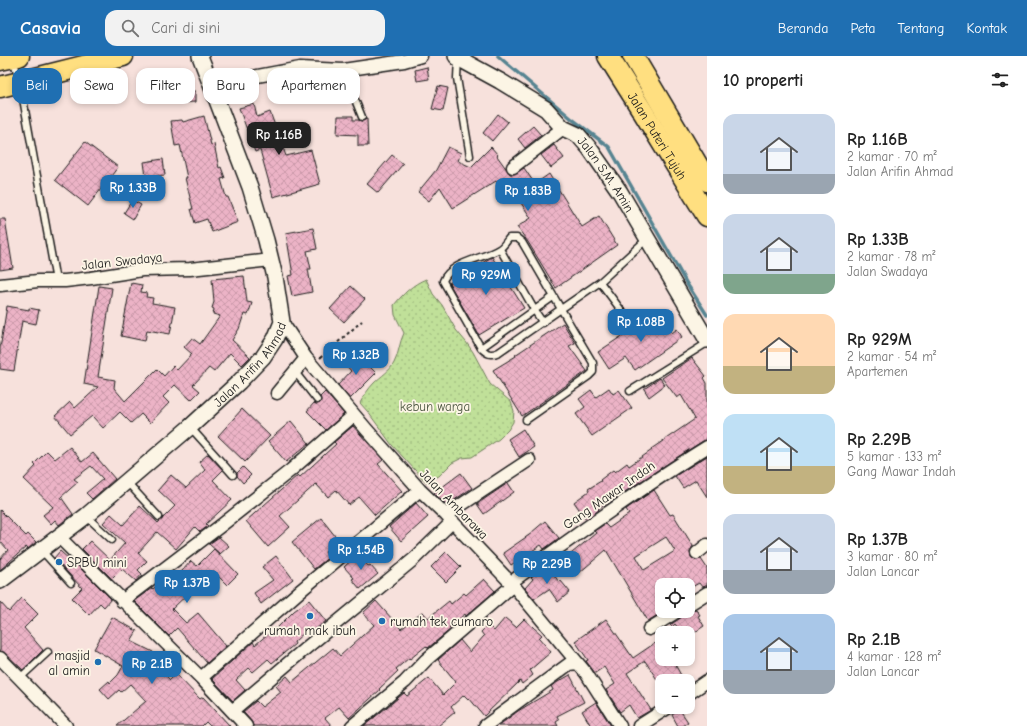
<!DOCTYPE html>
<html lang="id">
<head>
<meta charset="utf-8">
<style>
	body { margin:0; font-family:"Comic Neue",sans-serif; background:#f2f2f2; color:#222; height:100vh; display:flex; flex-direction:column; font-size:15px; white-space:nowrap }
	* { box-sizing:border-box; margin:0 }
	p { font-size:13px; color:#767676 }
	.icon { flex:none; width:22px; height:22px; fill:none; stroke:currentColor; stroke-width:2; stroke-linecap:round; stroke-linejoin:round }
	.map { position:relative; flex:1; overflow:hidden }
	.panel { display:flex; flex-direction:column; background:#fff; width:320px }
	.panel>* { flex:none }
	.top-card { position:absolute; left:12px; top:12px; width:380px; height:36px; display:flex; gap:8px }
	.fabs { position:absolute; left:655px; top:522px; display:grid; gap:8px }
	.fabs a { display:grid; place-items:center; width:40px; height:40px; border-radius:8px; background:#fff; box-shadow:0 2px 6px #0003; font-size:20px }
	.price { position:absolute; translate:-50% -34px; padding:0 9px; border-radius:8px; background:#1f6fb2; color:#fff; font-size:13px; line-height:26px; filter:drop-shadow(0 1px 2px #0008) }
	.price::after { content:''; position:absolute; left:50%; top:24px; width:12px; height:9px; margin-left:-6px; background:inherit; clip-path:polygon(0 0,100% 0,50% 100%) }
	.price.selected { background:#222; color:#fff }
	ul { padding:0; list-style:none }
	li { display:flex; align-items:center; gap:12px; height:100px; padding:0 16px }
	li span { display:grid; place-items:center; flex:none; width:112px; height:80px; border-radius:12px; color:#555 }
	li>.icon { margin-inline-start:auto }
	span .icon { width:48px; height:48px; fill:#fffc; stroke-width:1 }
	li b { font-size:17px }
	h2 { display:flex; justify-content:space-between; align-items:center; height:48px; padding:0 16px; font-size:17px }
	.tag { padding:0 14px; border-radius:12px; background:#fff; box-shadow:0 2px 6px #0003; font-size:14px; line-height:36px }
	.tag.selected { background:#1f6fb2; color:#fff }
	header { display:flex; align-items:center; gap:24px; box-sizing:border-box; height:56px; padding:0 20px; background:#1f6fb2; color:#fff }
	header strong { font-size:19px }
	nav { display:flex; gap:22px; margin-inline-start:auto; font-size:14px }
	.search { width:280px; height:36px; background:#f2f2f2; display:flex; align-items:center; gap:10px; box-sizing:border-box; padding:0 14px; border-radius:12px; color:#767676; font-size:15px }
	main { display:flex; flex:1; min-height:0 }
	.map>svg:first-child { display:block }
</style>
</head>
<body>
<header>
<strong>Casavia</strong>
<div class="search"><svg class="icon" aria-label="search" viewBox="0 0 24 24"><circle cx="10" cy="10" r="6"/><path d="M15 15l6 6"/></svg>Cari di sini</div>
<nav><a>Beranda</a><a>Peta</a><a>Tentang</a><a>Kontak</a></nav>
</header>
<main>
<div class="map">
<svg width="707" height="670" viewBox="0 0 707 670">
	<defs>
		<pattern id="park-dots" width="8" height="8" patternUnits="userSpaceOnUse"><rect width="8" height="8" fill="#c0e099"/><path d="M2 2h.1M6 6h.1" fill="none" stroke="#a4c083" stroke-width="1.8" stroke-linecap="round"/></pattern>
		<pattern id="building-cross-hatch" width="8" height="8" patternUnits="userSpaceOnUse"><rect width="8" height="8" fill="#ecb3c6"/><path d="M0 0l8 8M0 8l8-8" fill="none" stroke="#ca99aa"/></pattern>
	</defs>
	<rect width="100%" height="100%" fill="#f7e1dc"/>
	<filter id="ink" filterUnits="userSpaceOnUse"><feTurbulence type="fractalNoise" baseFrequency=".025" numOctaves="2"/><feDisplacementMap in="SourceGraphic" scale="8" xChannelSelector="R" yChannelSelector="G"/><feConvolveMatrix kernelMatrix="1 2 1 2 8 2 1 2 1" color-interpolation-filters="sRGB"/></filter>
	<g filter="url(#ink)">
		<path fill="url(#park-dots)" stroke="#6e7e5a" d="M426,223L433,238L442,249L456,274L466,286L473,296L490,328L511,346L514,355L513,366L508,374L499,383L472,401L462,402L452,407L439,420L426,426L392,389L368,356L360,347C364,340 368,333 374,327C381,320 390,315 394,307C399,298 399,287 404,277L395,259L394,249C403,238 413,228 426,223Z"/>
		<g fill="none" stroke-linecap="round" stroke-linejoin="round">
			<path stroke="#578491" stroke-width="3.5" d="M498,0L572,63L609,91L687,228L707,259"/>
		</g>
		<path fill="url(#building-cross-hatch)" stroke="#1c1c1c" fill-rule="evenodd" d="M427,11L429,23L417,25L415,14Z
			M438,30L448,32L443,55L432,53Z
			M195,35V46L175,47V36Z
			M254,48L257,61L270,56L286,100L311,94L320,128L273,141L260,94L255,96L239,52Z
			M498,58L508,66L492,85L483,77Z
			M204,60L211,89L214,88L219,112L221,111L225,122L221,123L226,141H228L238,166L212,176L207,163L195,167L191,153H193L185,122H187L180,89L175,90L171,65L182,64L183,66Z
			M338,60H353V64H358L362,65L367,63L368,90H358V79L337,78Z
			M533,70L541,79L525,92L518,83Z
			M85,86L118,111L88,150L55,124Z
			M554,89L564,102L551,112L541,99Z
			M448,91L461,97L458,105L471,111L491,91L498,99L497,100L510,118H514L524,112L535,128L549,118L582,171L599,160L617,189L556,232L528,186L517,171L531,162L513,135L506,140L496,125L453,152L440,131L429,145L418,136L436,114Z
			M392,99L403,108L378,137L367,128Z
			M163,103L165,119L146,121L144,106Z
			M132,144L141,149L133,163L124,157Z
			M0,163H5L13,212L0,214Z
			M313,172L317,193L307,195L311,213H308L312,236L292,240L288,220L293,219L286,177Z
			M492,201L524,252L479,279L449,227Z
			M244,220L247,246L252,247L248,259L244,258L239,273L232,284L250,301L242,309L230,297L214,316L209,312L193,329L200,335L191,344L175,329L163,341L169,347L150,367L141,358L131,367L120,356L103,372L92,360L70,378L55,360L70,346L75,352L98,331L84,328L99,230L112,232L98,321L115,324L114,332L125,345L157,313L164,320L173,310L177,314L192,298L184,291L192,282L200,288L220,260L213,258L214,253L212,252L214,246L212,223Z
			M131,227L142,229L141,236L147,237L146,241L153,242L152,247L175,251L170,278L147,274L145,285L121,280Z
			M351,230L365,243L344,266L330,253Z
			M7,250L29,254V252L39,254L36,268L22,265L14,315L0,313V293Z
			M659,256L672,277L677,273L682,281L635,314L626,302L609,313L598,296L631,274H635L637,270Z
			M563,267L575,287L569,290L587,315L522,360L493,314L516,300L515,299Z
			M355,296L376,317L350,343L338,329L351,315L344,307Z
			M692,302L706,320L704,322L707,327V384L703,385L678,401L614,443L613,442L598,453L599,454L586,463L574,446L589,435L588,433L601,425L600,424L613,414L615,416L627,407L629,410L652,394L651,393L695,363L681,339L677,342L662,322Z
			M660,322L665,329L649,341L644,333Z
			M609,332L613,338L619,334L632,352L592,380L576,358L585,351L579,343L591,334L596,341Z
			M325,336L344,358L326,374L307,355L314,347L317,348L320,347L321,344L320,341Z
			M242,353L270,380L245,406L218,380Z
			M291,365L309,387L286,406L268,385Z
			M353,370L383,404L378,408L402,435L375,459L359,441L349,449L336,434L328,441L316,428L280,460L290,471L268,491L246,465L298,419L300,421L336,388L334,386Z
			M523,373L534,391L519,401L508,383Z
			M70,391L82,406L93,397L115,423L92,443L86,437L103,423L91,410L74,423L78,426L61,441L73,458L59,469L55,464L51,468L43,459L53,451L24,423L36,410L34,408L47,395L55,403Z
			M208,398L223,414L213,424L232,444L206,468L208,470L200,476L195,471L176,493L157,476L138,497L147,505L138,514L142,518L136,525L122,513L112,523L82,493L90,485L110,504L125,487L103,467L111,458L123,469L140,450L158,467L175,450L158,434L171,419L186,432L205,414L199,406Z
			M707,400V441L696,424L683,432L675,420Z
			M243,411L251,419L243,427L237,420V417Z
			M461,417L472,432L447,449L434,437Z
			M508,427L514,436L484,458L477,448Z
			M654,434L670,459L673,458L693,490L690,495L691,501L695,504L701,503L707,512V530L702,531L699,527L692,531L691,529H655L662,540V555H664L648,565L606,494L579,517L566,502L596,477L594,475L605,468L609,472L629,458L626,453ZM666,481L675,495L644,514L636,500Z
			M416,447L428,461L401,485L389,471Z
			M0,454L26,480L28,478L36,486L28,493L26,491L0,514V503L8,494L0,485Z
			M321,462L339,485L325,496L329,501L314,513L292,486Z
			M545,465L559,482L544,493L541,489L511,509L503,497L532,477H531Z
			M219,481L229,490L220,498L209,488Z
			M214,493L238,518L227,529L213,515L197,533L195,531L172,553L186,567L198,557L226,590L207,607L177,572L169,580L134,545L152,532L153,533L168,520L173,525L191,505L197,510Z
			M60,495L71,505L72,504L111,543L104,551L100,547L89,559L72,542L82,532L54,502Z
			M446,496L461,511L446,526L431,511Z
			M358,498L368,510L370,509L378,518L360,533L352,523L354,522L344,511Z
			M276,500L293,523L261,548L254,537L273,524L262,511Z
			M547,509L559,526L561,525L570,536L558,546L549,533L534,543L525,532L533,523L531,521Z
			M484,523L495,535L466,560L465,558L449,571L451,573L428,592L426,590L410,603L409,602L396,613L398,615L379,633L380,634L349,662L339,651L325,662L332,670H253L251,665L243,656L256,645L262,651L281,636L276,630L287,620L292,626L333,592L340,600L374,569L363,557L376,545L401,573L423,556L428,562L449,545L451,548L464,537L466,539Z
			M22,542L38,558L24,572L43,594L23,614L5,597L0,595V546L9,556Z
			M309,544L326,565L311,577L308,573L294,586L295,588L272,607L268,603L253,616L249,612L236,624L245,634L233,645L212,623L253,586L255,589L275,572L276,573L294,555Z
			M696,553L700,559L698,560L704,570L688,581V577H682L675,568L672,571L670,569L682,561L685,556H689Z
			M112,561L137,575L131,585L153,596L150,603L170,624L176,618L200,643L203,641L230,670H210L206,666L202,670H117L146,645L130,628L121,636L119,634L109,643L100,633L109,625L110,627L118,619L123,610L94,593Z
			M505,562L516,571L524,563L542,579L539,582L551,596L530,614L533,619L522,628L520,625L484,660L469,642L468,643L464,639L451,651L455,656L438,670H364L404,637L407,640L429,622L443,639L456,626L438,604L460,584L470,596L484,580L481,576L488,569L494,575Z
			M606,563L633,602L655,587L662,598V603H672L682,621L676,625H658L645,605L627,617L651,654L637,662L629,649L620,656L606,634L615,628L604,611L595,617L586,605L588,604L575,585Z
			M570,619L584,646L557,660L559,664L556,666L558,670H498L518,655L553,634L551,630Z
			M596,646L611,670H591L582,655Z
			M680,654L688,666L682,670H678L672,659Z"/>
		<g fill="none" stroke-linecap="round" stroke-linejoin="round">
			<defs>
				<path id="service" d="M458,2L457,22L470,100
					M13,3L20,26L56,225
					M343,14L362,61
					M500,193L535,255L543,267
					M600,226L633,270
					M481,292L553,241
					M295,316L317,344
					M630,335L707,287
					M526,364L589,320L593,316V307L561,253L499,296C491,300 487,298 481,292L443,225C450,206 483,203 499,193C503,191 506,186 509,182H517L522,186L561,253L600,226L647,183
					M190,371L233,419
					M127,426L159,461
					M86,460L112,484
					M42,495L71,527
					M20,622L48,596"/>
				<path id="minor" d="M211,28L242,23L300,12L343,14L404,5L421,0
					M513,111L563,72
					M0,229L38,225H65L91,222L142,214L190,213L271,204
					M282,266L306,302L367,374L420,434L446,459L513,529L586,617L620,670
					M277,337L306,302
					M446,459L529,404
					M59,481L201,622L246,670
					M697,497L707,489
					M510,527C574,480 639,433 707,391
					M122,545L223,468L291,414L354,359
					M688,549L707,537
					M649,573L678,555
					M0,602L66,670
					M201,622L300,535L420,434
					M688,638L707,625
					M232,655L306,592L414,503L452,466
					M352,670L405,626L426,604L513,529
					M485,670L569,608L577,607
					M639,670L669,651"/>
				<g id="tertiary">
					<path id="s1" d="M456,0L458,2L500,25L546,53L563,72L578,79L590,93L620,136L707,284"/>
					<path id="s2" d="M0,525L86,460L190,371L239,326L263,301L275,283L282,266L275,221L266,184L250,131L200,0"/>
				</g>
				<g id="trunk">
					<path id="s3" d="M608,0L642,54L707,160"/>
					<path d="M633,0L707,125"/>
					<path d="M0,4L19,0"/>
					<path d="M0,31L123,0"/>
				</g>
			</defs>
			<use href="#service" stroke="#1c1c1c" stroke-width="9"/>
			<use href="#minor" stroke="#1c1c1c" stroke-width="15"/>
			<use href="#tertiary" stroke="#1c1c1c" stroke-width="18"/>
			<use href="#trunk" stroke="#1c1c1c" stroke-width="23"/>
			<path stroke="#1c1c1c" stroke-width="2" stroke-dasharray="3 3" stroke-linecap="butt" d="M320,302L362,265"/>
			<use href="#service" stroke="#fcf5e5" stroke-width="6"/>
			<use href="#minor" stroke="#fcf5e5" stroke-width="12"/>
			<use href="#tertiary" stroke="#fcf5e5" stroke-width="15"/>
			<use href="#trunk" stroke="#ffdf80" stroke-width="20"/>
		</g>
	</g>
	<g fill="#1f6fb2" stroke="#fcf5e5" stroke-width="1.5">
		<circle cx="59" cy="506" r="4"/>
		<circle cx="310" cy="560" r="4"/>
		<circle cx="382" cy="565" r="4"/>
		<circle cx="98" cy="606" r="4"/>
	</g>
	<g text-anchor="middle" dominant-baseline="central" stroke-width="3.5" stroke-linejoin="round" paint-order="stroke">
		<g font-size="13" fill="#1c1c1c" stroke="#fcf5e5">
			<text stroke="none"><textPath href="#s3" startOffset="94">Jalan Puteri Tujuh</textPath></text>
			<text stroke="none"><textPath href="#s1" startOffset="195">Jalan S.M. Amin</textPath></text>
			<text transform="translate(122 205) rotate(-6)">Jalan Swadaya</text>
			<text stroke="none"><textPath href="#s2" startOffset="332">Jalan Arifin Ahmad</textPath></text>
			<text transform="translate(609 439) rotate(-35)">Gang Mawar Indah</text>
			<text transform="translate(454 448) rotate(46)">Jalan Ambarawa</text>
		</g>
		<g font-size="13" fill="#4d5742" stroke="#fcf5e5">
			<text x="435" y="350">kebun warga</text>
		</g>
		<g font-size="13" fill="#1c1c1c" stroke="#fcf5e5" text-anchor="start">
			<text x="67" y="506">SPBU mini</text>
			<text x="390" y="565">rumah tek cumaro</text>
			<text x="310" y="574" text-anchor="middle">rumah mak ibuh</text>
			<text x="90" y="599" text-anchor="end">masjid<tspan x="90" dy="15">al amin</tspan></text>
		</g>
	</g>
</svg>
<div class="fabs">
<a><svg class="icon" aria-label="locate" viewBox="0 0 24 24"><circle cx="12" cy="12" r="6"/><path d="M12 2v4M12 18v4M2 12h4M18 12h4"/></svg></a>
<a>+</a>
<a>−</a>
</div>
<b class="price selected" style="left:279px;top:100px">Rp 1.16B</b>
<b class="price" style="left:133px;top:153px">Rp 1.33B</b>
<b class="price" style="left:528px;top:156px">Rp 1.83B</b>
<b class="price" style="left:486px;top:240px">Rp 929M</b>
<b class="price" style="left:641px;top:287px">Rp 1.08B</b>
<b class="price" style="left:356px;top:320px">Rp 1.32B</b>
<b class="price" style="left:361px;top:515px">Rp 1.54B</b>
<b class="price" style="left:547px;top:529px">Rp 2.29B</b>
<b class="price" style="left:187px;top:548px">Rp 1.37B</b>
<b class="price" style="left:152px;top:629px">Rp 2.1B</b>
<div class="top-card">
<a class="tag selected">Beli</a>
<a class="tag">Sewa</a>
<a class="tag">Filter</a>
<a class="tag">Baru</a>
<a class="tag">Apartemen</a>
</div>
</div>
<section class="panel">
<h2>10 properti<svg class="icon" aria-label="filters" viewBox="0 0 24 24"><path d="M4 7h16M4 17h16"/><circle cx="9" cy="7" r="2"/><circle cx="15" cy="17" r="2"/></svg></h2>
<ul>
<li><span style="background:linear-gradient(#c9d6e8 75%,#9aa5b1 0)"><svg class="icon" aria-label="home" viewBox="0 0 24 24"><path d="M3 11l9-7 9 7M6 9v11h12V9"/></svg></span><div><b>Rp 1.16B</b><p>2 kamar · 70 m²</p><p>Jalan Arifin Ahmad</p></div></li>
<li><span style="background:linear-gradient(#c9d6e8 75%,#7fa58c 0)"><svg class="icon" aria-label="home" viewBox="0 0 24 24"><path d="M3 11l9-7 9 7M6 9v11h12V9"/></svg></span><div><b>Rp 1.33B</b><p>2 kamar · 78 m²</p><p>Jalan Swadaya</p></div></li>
<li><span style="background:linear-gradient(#ffd9b3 65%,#c2b280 0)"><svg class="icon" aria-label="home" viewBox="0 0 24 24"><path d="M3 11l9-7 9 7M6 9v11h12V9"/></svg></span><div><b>Rp 929M</b><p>2 kamar · 54 m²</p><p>Apartemen</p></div></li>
<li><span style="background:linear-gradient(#bfe0f5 65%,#c2b280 0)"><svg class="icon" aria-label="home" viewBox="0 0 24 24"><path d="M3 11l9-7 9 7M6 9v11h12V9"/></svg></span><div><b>Rp 2.29B</b><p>5 kamar · 133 m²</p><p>Gang Mawar Indah</p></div></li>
<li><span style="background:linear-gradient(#c9d6e8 70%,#9aa5b1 0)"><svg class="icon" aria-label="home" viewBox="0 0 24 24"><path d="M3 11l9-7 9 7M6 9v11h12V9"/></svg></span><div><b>Rp 1.37B</b><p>3 kamar · 80 m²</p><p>Jalan Lancar</p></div></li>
<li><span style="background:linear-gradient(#a9c7e8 70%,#9aa5b1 0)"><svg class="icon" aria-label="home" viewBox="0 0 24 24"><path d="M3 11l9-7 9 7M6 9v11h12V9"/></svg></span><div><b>Rp 2.1B</b><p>4 kamar · 128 m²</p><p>Jalan Lancar</p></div></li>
</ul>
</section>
</main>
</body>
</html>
